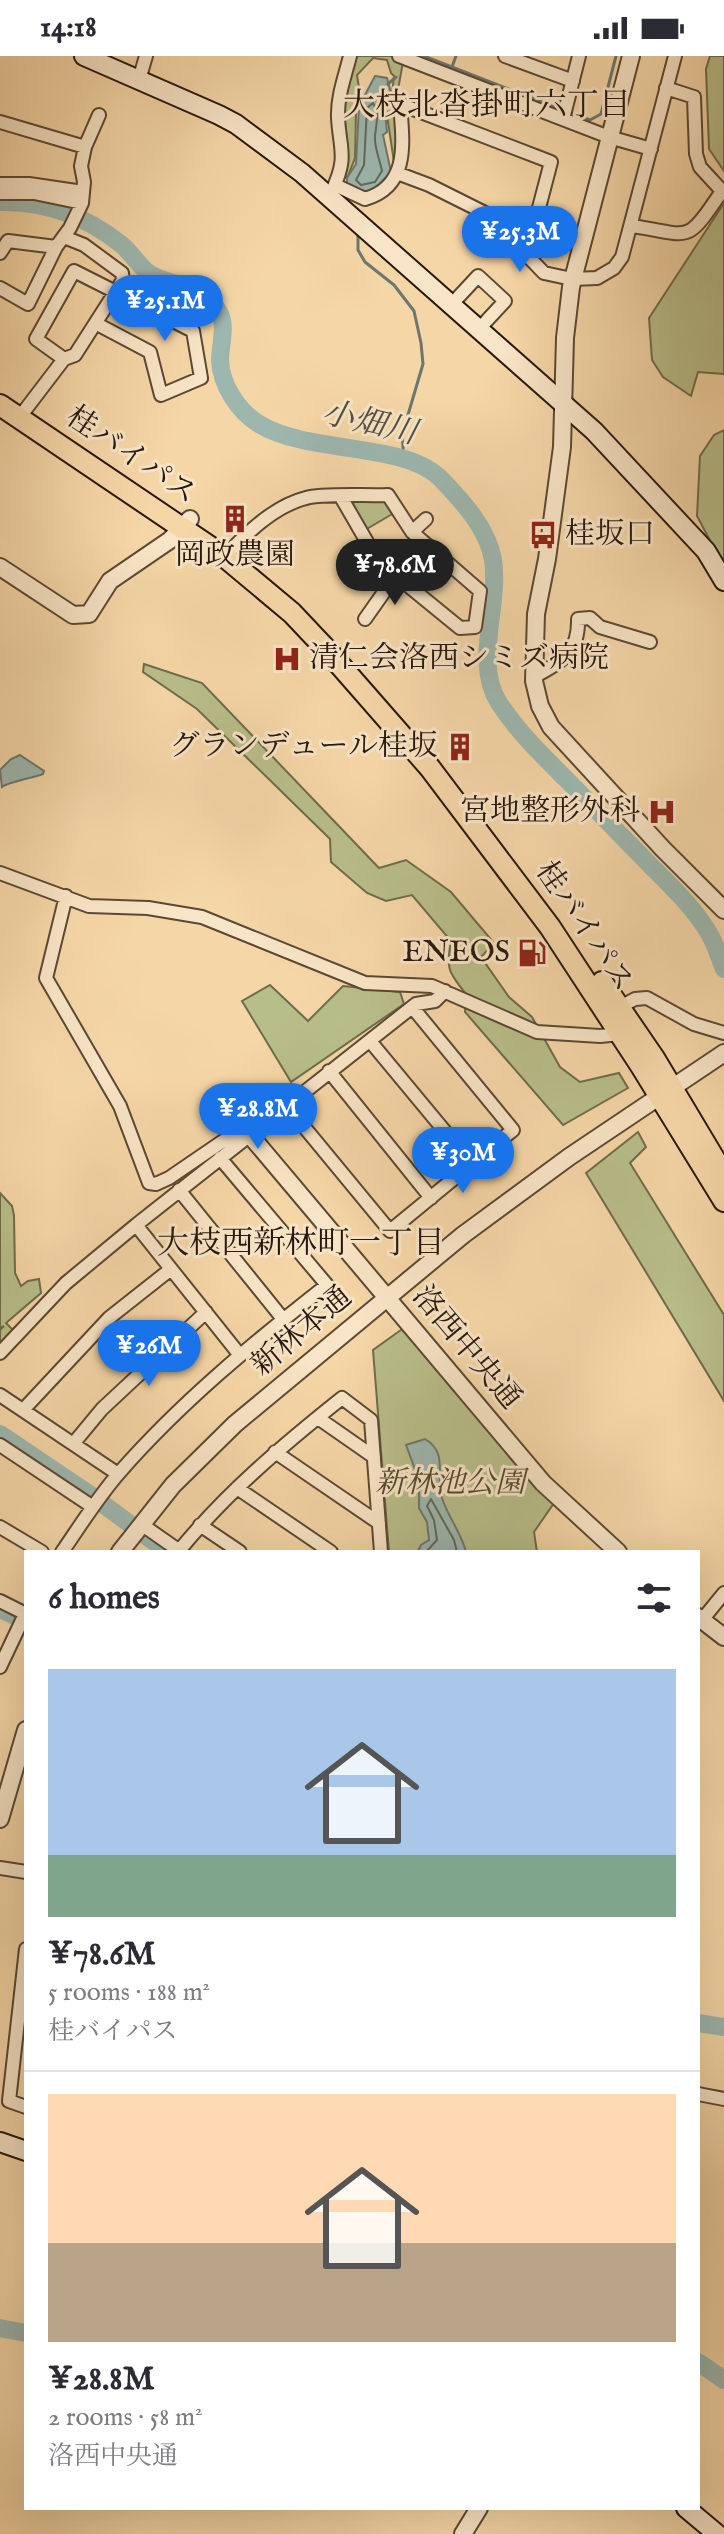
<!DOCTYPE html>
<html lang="en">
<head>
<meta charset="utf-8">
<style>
	body { margin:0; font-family:"IM FELL English","Noto Serif JP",serif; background:#f7f7f7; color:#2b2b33; height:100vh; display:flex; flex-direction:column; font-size:30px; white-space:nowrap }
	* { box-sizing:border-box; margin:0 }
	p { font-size:26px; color:#7c7c81 }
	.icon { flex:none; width:44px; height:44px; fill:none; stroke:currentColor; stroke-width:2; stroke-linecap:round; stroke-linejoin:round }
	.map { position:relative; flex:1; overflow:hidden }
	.panel { position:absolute; left:24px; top:1494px; width:676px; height:960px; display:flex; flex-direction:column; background:#fff; border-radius:0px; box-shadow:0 8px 32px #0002 }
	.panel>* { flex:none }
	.price { position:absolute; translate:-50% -68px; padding:0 18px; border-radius:28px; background:#1a73e8; color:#fff; font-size:26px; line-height:52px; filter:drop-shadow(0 2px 4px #0008) }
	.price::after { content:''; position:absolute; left:50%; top:48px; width:24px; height:18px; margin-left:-12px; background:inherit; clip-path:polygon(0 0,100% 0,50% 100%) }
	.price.on { background:#222; color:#fff }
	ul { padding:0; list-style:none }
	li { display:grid; align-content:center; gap:16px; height:424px; padding:0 24px }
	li+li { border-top:2px solid #e1e1e2 }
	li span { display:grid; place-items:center; height:248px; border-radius:0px; color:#555 }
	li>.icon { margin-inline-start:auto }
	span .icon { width:144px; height:144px; fill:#fffc; stroke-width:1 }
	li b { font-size:34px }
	h2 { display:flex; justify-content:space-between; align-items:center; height:96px; padding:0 24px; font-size:34px }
	.status { display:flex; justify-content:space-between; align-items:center; height:56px; padding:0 40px; background:#fff; direction:ltr }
	.status svg { height:22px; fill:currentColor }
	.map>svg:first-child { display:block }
</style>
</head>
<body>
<div class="status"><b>14:18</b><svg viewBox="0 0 49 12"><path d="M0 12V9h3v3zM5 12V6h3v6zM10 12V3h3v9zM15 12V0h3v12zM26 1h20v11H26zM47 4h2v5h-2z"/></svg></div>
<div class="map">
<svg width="724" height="2478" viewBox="0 0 724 2478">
	<rect width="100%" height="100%" fill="#f5d6a7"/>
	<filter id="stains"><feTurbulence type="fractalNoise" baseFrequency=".0025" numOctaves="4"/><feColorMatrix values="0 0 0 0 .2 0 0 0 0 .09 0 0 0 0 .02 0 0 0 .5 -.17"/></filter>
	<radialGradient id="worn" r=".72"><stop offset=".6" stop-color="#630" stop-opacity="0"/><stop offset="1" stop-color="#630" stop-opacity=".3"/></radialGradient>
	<path fill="#b8be8a" stroke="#706b4b" stroke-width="2" d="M354,0H391L403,6L395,50L398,92L394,106L385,46L392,38L394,20L391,17L387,4L373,2L357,19L360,38L356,56L355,102L348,120L344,122L348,94L343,47Z
		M710,0H724V115L709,93L706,13Z
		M724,147V318L698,316L691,340L663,321L652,304L649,262Z
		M724,374V511L697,460L700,400L714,379Z
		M379,443L388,447L394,457L365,474L351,451L355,445Z
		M144,608L202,627L379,812L406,804L451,836L494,887L481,901L509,941L532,961L560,1011L580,1026L619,1017L628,1032L563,1069L465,956L466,938C448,916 446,912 451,885L412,839L386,845L367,837L331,806L330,783L197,653L143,616Z
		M270,929L308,965L343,930L400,936L404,948L291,1026L242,945Z
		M638,1076L646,1091L630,1107L724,1259V1345L586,1117Z
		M0,1137L12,1150L14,1159L15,1217L21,1230L28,1225L39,1223L41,1237L6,1267L15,1276L0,1295V1274L4,1270L0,1272Z
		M405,1271L554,1447L534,1476L537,1496H389L373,1294Z"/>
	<path fill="#9db7af" stroke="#6e776e" stroke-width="2" d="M375,20L387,22L391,37L384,45L387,76L383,79L391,116L371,137H360L347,130V122L356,108L359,50Z
		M20,699L44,715L43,718C33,722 8,726 2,731L0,714L11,703Z
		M425,1383C449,1397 435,1419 442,1442C448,1461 461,1476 466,1496L418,1495L421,1489L429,1484L427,1466L419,1452V1424L406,1389Z"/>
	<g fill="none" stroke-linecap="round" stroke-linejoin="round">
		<path stroke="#62685e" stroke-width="2" d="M373,47C380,58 376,68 375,80C374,91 380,104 382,115L375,126L361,129L356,124L364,109L367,52Z
			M426,1496L437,1484L434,1464L427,1450L431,1443L454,1484L457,1496"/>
		<path stroke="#6e776e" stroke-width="3" d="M424,0L562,54
			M452,11L456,0
			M388,28L396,21
			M569,56L590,64L601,58L616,0
			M358,177V194L365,206L394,229L414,255L421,287L423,308L402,379L404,403"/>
		<path stroke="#9db7af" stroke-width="18" d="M0,146C46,145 86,160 122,189C131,197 138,208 147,216C169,232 202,225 219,256C227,270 220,289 220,304C221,329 238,355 259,368C310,399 405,385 442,424C463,446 488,473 493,504C500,550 473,606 499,647C518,676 543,700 567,724C595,753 624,782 652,811C672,831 692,850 707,874C715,886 719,901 724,913
			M0,1378L92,1440L168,1496
			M0,1553L26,1565
			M698,1967L724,1971
			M0,2272L26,2277
			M698,2306L724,2324"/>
		<defs>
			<path id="minor" d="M399,0L609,81L651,93
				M505,0L573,25
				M139,24L146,0
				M563,63L579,0
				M0,66L85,91
				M397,117L429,129L487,158L544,217L572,223L597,222L614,212L622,201L675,0
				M0,128H29L83,136
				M335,129L365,143C410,130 403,86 400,48L551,106L530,186L524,197
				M332,135C348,101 340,95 338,62C337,41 345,20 350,0
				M0,137H34L82,147
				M631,170C692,178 684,191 722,135L700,111L696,98L694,41L666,32
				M0,197L8,185L56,191
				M0,232L28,248L56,191L70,172L82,147L84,126L81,110L85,91L99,59
				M451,249L478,220L505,245L479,273
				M64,303L36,283L74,215L193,275L201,322L161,339L150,296L97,268
				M19,362L64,303L75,299L123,224L122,217L84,189L64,181
				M412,476L426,463
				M225,501C246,477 274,450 306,442C323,437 367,440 388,439L412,476L480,535L475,571L460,572L378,505L341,441
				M365,563L396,519
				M534,621C562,605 579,597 578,563L590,562L600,571L650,586
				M0,817L89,850L148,852L202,861L365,927L432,930L537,976L600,980L620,978
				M66,840L46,922L120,1050L149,1127L156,1128L169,1122L248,1068L255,1074
				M614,954L635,943L647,942L694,968L724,977
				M370,985L472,1108
				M329,1015L431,1142
				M286,1049L390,1175L513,1074L413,952
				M179,1134L283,1263
				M136,1169L239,1298
				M0,1297L66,1227L136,1169L416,948L435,945L445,935
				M0,1339L118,1418
				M23,1354L109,1262L171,1213
				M318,1362L374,1401
				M73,1388L102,1353L206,1256
				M0,1389L93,1451
				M275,1396L379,1467
				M237,1432L331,1496
				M141,1468L181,1496
				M200,1469L240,1496
				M0,1471L42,1496
				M62,1496C80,1470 98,1441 119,1417C181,1346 253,1287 327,1229L220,1102
				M178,1496C226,1437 283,1389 342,1342L371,1364L381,1496
				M0,1545L26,1558
				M702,1564L724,1537
				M0,1611L26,1556
				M0,1812L26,1816
				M26,1893L9,2045L26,2051
				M698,2038L724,2043"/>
			<path id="tertiary" d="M631,0L571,231L565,282L562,391L547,503L536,558L534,625L540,650L551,671L663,793L724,854
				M0,511L73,559L89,558L110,525L170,484L190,463
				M249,1078L543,1427L618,1496
				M120,1496L173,1429L235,1368L463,1179L569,1101L724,997
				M698,1561L724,1581
				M0,1763L26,1674
				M463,2478L479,2452"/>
			<path id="secondary" d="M84,0L219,59L236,68L302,117L594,375L706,495L724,525
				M0,2086L26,2095
				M686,2452L717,2478"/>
			<path id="trunk" d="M0,349L225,501L292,557L325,592L430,712L550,871L641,1010L724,1145
				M602,926L654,1002L724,1119"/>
		</defs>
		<use href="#minor" stroke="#5b4833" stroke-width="16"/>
		<use href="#tertiary" stroke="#5b4833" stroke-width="20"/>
		<use href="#secondary" stroke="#28180c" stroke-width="22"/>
		<use href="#trunk" stroke="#28180c" stroke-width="24"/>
		<use href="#minor" stroke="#f8e4c6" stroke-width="12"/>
		<use href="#tertiary" stroke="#f8e4c6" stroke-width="16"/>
		<use href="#secondary" stroke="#f8e4c6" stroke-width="18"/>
		<use href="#trunk" stroke="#f5d6a7" stroke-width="20"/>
	</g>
	<defs>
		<symbol id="building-bare" viewBox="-9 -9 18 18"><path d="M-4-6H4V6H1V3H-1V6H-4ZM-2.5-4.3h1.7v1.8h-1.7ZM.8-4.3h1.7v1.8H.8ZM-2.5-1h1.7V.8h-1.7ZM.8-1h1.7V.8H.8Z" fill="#8f2418" stroke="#f8e4c6" stroke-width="2.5" paint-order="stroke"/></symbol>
		<symbol id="bus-bare" viewBox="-9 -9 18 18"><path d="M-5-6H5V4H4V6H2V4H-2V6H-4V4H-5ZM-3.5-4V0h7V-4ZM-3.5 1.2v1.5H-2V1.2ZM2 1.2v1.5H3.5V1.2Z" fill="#8f2418" stroke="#f8e4c6" stroke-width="2.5" paint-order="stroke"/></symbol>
		<symbol id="hospital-bare" viewBox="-9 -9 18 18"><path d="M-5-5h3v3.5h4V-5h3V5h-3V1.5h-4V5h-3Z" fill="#8f2418" stroke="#f8e4c6" stroke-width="2.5" paint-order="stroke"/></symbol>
		<symbol id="fuel-bare" viewBox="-9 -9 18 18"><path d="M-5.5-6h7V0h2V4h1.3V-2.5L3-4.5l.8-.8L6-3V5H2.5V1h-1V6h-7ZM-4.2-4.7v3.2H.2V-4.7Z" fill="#8f2418" stroke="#f8e4c6" stroke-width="2.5" paint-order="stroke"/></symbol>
	</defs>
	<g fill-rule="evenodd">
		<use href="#building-bare" x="215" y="443" width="40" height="40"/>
		<use href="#bus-bare" x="523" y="459" width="40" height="40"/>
		<use href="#hospital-bare" x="267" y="583" width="40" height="40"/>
		<use href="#building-bare" x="440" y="671" width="40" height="40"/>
		<use href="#hospital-bare" x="642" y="736" width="40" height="40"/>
		<use href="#fuel-bare" x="512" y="877" width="40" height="40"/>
	</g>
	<g text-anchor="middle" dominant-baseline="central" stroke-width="6" stroke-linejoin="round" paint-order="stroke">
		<g font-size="30" fill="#28180c" stroke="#f8e4c6">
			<text transform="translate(131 400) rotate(34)">桂バイパス</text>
			<text transform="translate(584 871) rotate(56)">桂バイパス</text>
			<text transform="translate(302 1276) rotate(-40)">新林本通</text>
			<text transform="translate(466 1292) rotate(50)">洛西中央通</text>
		</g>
		<g font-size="30" fill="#28180c" stroke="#f8e4c6" text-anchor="end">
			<text x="565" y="479" text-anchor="start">桂坂口</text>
			<text x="235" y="500" text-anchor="middle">岡政農園</text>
			<text x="309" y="603" text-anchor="start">清仁会洛西シミズ病院</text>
			<text x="438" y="691">グランデュール桂坂</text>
			<text x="640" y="756">宮地整形外科</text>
			<text x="510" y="897">ENEOS</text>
		</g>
		<g font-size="30" font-style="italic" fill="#534a32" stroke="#f8e4c6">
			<text x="450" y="1428">新林池公園</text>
		</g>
		<g font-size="32" fill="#28180c" stroke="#f8e4c6">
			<text x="487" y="50">大枝北沓掛町六丁目</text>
			<text x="301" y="1188">大枝西新林町一丁目</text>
		</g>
		<g font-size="32" font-style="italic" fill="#515045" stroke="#f8e4c6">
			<text transform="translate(369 368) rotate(13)">小畑川</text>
		</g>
	</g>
	<rect width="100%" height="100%" filter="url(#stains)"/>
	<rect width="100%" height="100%" fill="url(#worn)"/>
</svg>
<b class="price" style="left:520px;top:218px">¥25.3M</b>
<b class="price" style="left:165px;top:287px">¥25.1M</b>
<b class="price on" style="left:395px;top:551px">¥78.6M</b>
<b class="price" style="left:258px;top:1095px">¥28.8M</b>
<b class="price" style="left:463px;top:1139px">¥30M</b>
<b class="price" style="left:149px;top:1332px">¥26M</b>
<section class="panel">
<h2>6 homes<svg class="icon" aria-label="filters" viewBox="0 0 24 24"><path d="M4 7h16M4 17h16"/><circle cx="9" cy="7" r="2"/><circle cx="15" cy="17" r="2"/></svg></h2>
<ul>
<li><span style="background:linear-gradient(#a9c7e8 75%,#7fa58c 0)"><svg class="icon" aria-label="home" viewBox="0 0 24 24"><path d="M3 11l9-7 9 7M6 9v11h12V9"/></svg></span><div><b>¥78.6M</b><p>5 rooms · 188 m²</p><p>桂バイパス</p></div></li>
<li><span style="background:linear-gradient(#ffd9b3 60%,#b9a48a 0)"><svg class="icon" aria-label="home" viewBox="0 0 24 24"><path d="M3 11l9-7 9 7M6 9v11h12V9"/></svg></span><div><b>¥28.8M</b><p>2 rooms · 58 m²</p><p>洛西中央通</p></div></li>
</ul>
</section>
</div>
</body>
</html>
